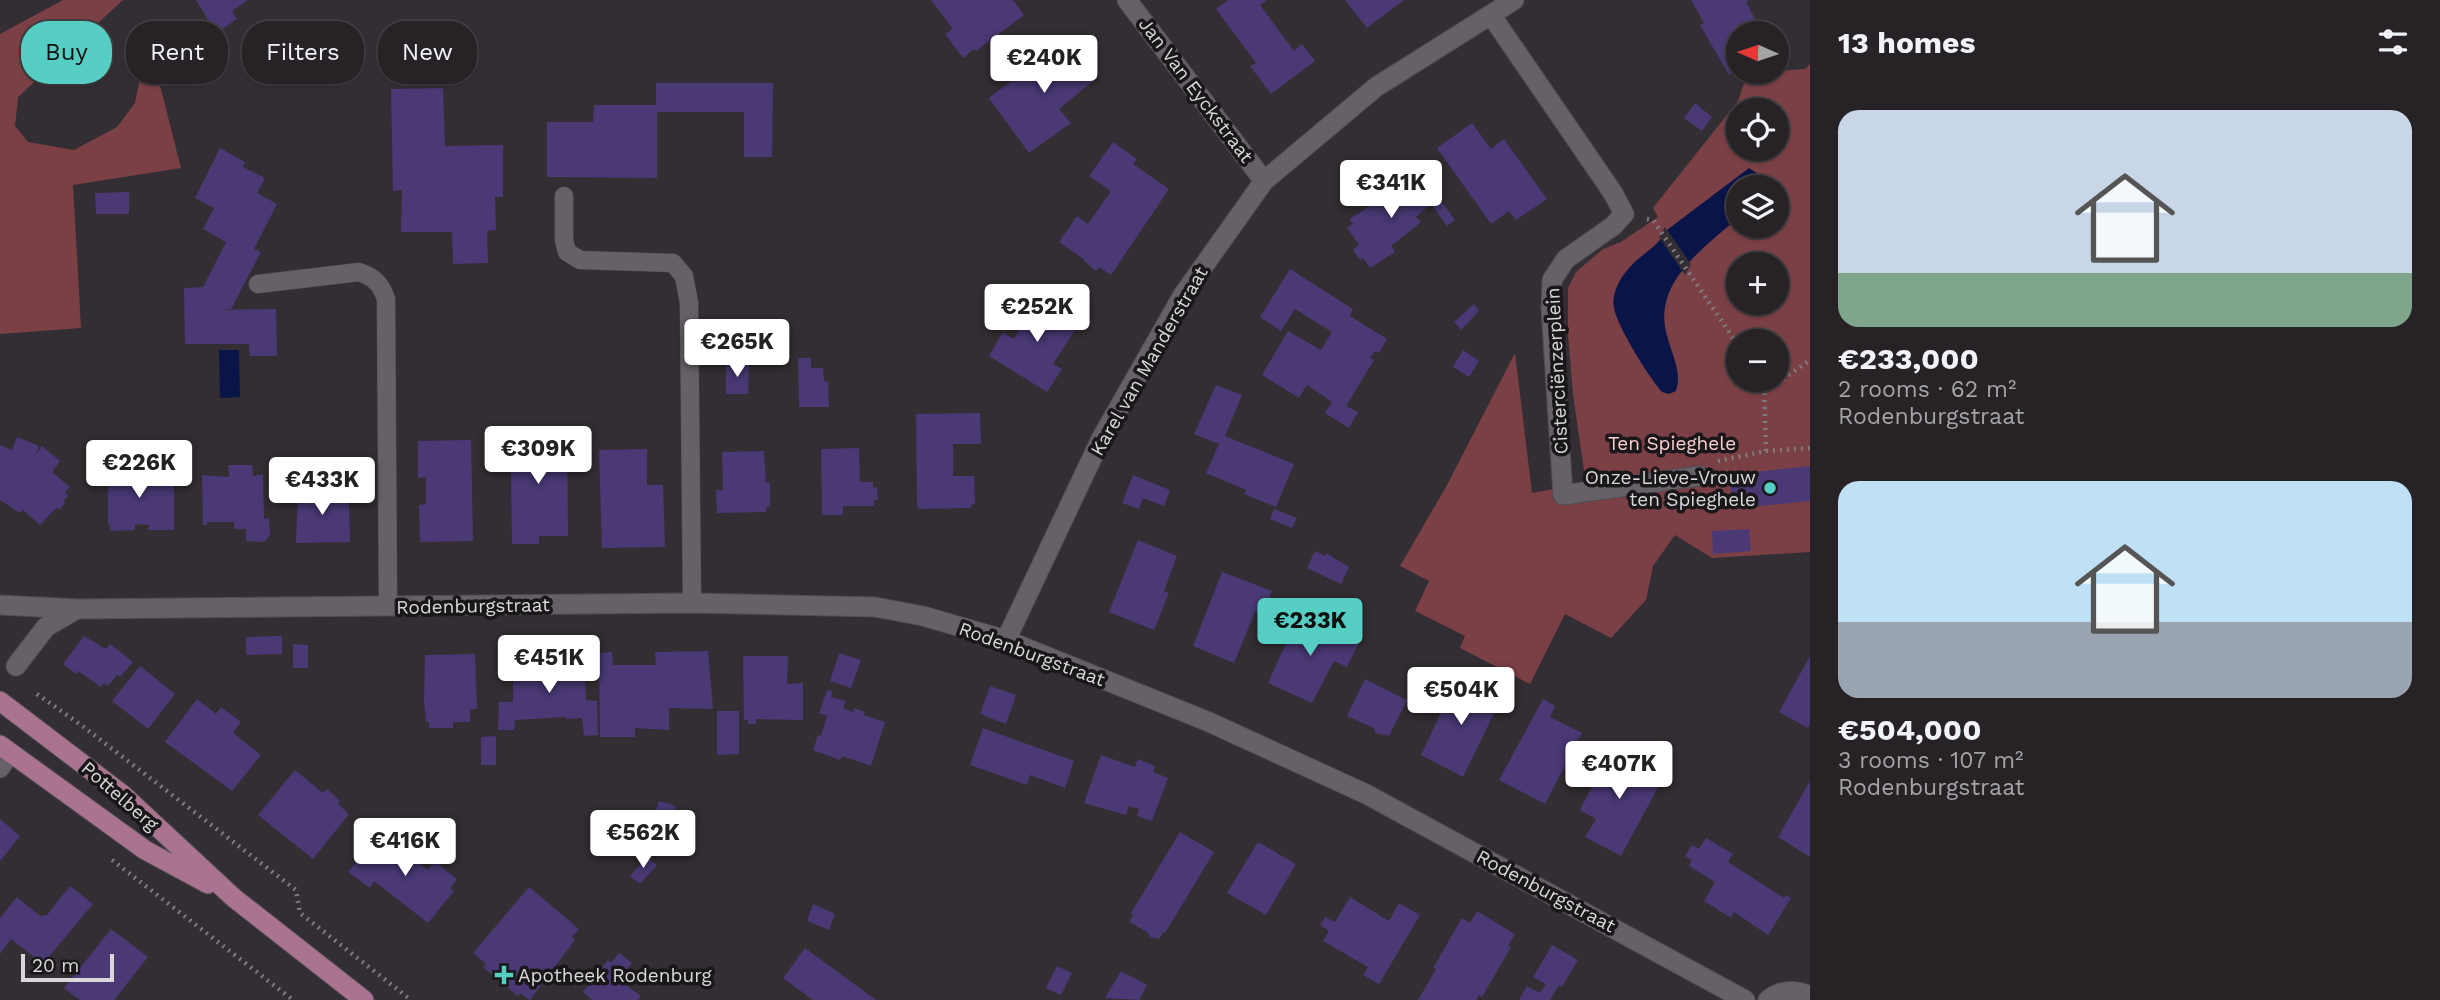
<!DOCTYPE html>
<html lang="en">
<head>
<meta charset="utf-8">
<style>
	body { margin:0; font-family:"Work Sans",sans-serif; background:#2e2a2e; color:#f1f3f6; height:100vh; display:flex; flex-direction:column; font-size:26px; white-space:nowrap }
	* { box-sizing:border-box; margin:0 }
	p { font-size:23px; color:#a4a4a7 }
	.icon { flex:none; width:38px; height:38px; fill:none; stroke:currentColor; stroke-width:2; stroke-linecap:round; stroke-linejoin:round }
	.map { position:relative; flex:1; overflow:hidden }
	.drawer { display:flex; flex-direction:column; background:#262226; width:630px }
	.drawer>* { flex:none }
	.hud { position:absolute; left:21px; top:21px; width:665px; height:63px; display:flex; gap:14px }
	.needle { width:46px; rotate:273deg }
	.tools { position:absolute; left:1726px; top:21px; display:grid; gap:14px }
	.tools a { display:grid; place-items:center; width:63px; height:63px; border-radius:50%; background:#262226; box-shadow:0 2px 5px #0004,0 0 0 2px #423f43; font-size:35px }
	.scale { position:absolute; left:21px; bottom:18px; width:93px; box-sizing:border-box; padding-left:7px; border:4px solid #dad7da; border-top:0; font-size:19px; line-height:24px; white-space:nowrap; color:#dad7da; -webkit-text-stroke:5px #191719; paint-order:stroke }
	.price { position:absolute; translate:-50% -60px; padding:0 16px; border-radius:7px; background:#fff; color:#222; font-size:23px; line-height:46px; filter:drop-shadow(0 2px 4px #0008) }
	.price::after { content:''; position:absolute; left:50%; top:42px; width:21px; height:16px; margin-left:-10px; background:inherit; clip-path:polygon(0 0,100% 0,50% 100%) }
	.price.current { background:#56cec3; color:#111 }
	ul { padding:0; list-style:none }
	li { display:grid; align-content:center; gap:14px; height:371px; padding:0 28px }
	li span { display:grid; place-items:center; height:217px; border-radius:21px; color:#555 }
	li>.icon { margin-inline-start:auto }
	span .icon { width:126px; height:126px; fill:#fffc; stroke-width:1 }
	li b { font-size:30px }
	h2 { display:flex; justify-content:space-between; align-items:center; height:84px; padding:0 28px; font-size:30px }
	.pill { padding:0 24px; border-radius:28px; background:#262226; box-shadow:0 2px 5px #0004,0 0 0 2px #423f43; font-size:24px; line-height:63px }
	.pill.current { background:#56cec3; color:#111 }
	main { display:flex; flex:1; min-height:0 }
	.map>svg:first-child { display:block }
</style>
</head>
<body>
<main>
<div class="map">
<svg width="1810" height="1000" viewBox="0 0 1810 1000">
	<rect width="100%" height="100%" fill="#332e33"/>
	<path fill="#7b4045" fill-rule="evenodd" d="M63,0H123L18,97L15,126L28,142L74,150L117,127L135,103L148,38L181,168L73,185L81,328L0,334V34Z
		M1810,64V552L1712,558L1675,535L1653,566L1646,600L1611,638L1565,614L1530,684L1460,648L1465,636L1415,611L1429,581L1400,566L1446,487L1515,353L1532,493L1554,489L1588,498L1573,394L1568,334V288L1576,272L1603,249L1621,242L1658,217L1653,208L1738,101L1744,83L1764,72L1805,69ZM1738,110H1776V149H1738ZM1738,187H1776V226H1738ZM1738,264H1776V303H1738ZM1738,341H1776V380H1738Z"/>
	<path fill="#091549" d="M1749,168L1760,175L1764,187H1738V218C1701,250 1650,285 1668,339C1673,357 1682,373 1676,391L1669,394L1662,392C1649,378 1617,326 1614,308C1611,294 1620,278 1629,268C1641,254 1658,247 1667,230Z
		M219,350H239L240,397L220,398Z"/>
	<path fill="#332e33" d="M1665,227L1691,264L1685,275L1659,237Z"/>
	<path fill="#4a3975" d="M196,0H248L232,11L237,19L216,33Z
		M931,0H1013L1024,15L976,51L974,49L963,58L945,34L953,29Z
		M1228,0H1267L1260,5L1294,51L1302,44L1315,61L1271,94L1250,66L1256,63L1216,9Z
		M1345,0H1404L1367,28Z
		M1691,0H1749L1746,2L1762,32L1766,30L1767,33H1738V70L1729,75L1700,25L1704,23Z
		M1067,38L1098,77L1059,109L1071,123L1029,153L989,98Z
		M656,83H773L772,157H744V112H657V178L547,177V122H593L594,105H656Z
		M443,88L445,146L503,145V197H495L496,230L487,231L488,263L453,264L452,232H401L402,190L393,191L391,89Z
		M1695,103L1712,117L1702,131L1684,118Z
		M1472,123L1491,149L1504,139L1547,199L1516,220L1509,211L1491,224L1437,148Z
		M1113,142L1137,159L1133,164L1169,189L1111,275L1099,267L1096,271L1084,261L1085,260L1059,242L1077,216L1088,224L1111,191L1089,176Z
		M220,148L245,162L243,167L265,178L257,193L277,204L254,249L261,252L231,309L220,310L276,309L277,356H250L249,344H185L184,288L203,287L226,242L203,229L214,208L195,198Z
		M1411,177L1431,204L1439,198L1455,220L1447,226L1431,204L1416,217L1421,222L1391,246L1395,252L1370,268L1363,258L1360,260L1353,250L1359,244L1347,228L1353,224L1349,219L1375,203L1371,197L1389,182L1395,190Z
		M129,192V214H96L95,193Z
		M1290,269L1353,309L1350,316L1387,339L1379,353L1375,351L1370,358L1374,360L1346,406L1358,412L1349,428L1325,413L1332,402L1307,385L1299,398L1262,375L1288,331L1321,350L1332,332L1295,309L1281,331L1260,317Z
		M1040,295L1081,321L1053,364L1062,369L1047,392L989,356L1003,332L1014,339Z
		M1474,304L1479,311L1461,330L1454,322Z
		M1463,350L1479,361L1469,377L1453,367Z
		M798,358H811V368H823L824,381L828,382L829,407H799Z
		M726,365H749L748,394H726Z
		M1216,385L1242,395L1225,436L1294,464L1276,507L1244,494L1246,490L1206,473L1219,444L1194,434Z
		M980,413L981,444H953V476H974L975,504L971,505V508L920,509L917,506L916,414Z
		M567,433L568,536H539V544H512L511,472H507L506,435Z
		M17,437L39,446L36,455L42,446L60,461L52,472L70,487L65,492L68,496L63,501L65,503L59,510L57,507L40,525L22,509L20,513L0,500V445L12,450Z
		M471,440L473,541L420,542L419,505L426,504V477L418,478V441Z
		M859,448L860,482H873V488L877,487L878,500H874V506H843V515H822L821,449Z
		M647,449V485H663L665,547L602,548L599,450Z
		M764,451L766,483H770V507H766V512L717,513L716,490H723L722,452Z
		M228,465H252L253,476L263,474L264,519L269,518L270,535L264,542L246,541V529H234V522H207V525H203L202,475L229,477Z
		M1810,466V501L1733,509L1729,475Z
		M101,468H134V477H170L171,482H174V530H148L149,525L135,524V530L110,531V525H108V485H102Z
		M1133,475L1170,490L1164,506L1143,498L1139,509L1122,503Z
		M298,488H332V500H349L350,542L296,543Z
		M1274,509L1297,518L1292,528L1270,519Z
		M1749,529L1751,551L1713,554L1712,531Z
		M1138,540L1177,556L1164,591L1169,593L1154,630L1109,612Z
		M1315,551L1325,556L1326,553L1349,567L1341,584L1307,568Z
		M1222,572L1272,591L1262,615L1255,612L1234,663L1193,646Z
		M1299,614L1359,642L1347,667L1334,661L1312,703L1268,683Z
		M84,636L106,649L110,644L133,662L120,677L117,675L108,686L104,683L101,687L78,671L76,674L63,664Z
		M282,636V654L246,655V637Z
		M293,644L308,645V668H293Z
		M708,651L713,709L669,708V730L635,728V737H600L599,653L612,652L613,665H656L655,652Z
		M839,653L861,660L851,688L830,681Z
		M475,654L477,709H470V722H453V728H429V722H426L424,702L425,655Z
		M743,656H788L787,684L803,683V720L756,719V724H748V720H744Z
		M1810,656V724L1808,728L1779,712Z
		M513,661H584L586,700L597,701L598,735L584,736L582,718L566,719V717L515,720L514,730H498L499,702H513Z
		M140,666L175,694L148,729L112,701Z
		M1365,679L1407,700L1389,736L1375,733L1374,728L1347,716Z
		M1457,679L1501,699L1463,777L1421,755Z
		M990,686L1016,695L1006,724L980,714Z
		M827,690L833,691L831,697L846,701L843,708L853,712L854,708L865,712L864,715L885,722L871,766L842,756L840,760L813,750L818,735L821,736L827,716L819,713Z
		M197,699L216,714L221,707L241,722L233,733L261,755L232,791L165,742Z
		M1543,699L1555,706L1550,717L1582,733L1545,804L1499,780Z
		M717,711H739V754L717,755Z
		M983,728L1074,761L1065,788L1030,775L1027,785L970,765Z
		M496,736V765H481V737Z
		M1618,745L1636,755L1632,763L1662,780L1621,856L1585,837L1596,819L1580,810L1599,773L1601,774Z
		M1101,755L1135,767L1138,759L1155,766L1153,772L1168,778L1152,821L1137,816L1139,809L1129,806L1126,815L1084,803Z
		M295,770L323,793L327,789L340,801L338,804L349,814L313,859L258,815Z
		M1810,781V857L1778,837Z
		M659,801L676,806L669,828L666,827L664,833L650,828Z
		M0,819L20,836L0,861Z
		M626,824L645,828L641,847L622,842Z
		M1180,832L1214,852L1165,933L1163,932L1159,939L1150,937L1147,932L1129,922L1133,915L1131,913Z
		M383,836L428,870L434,861L457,879L450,888L454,891L428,923L374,881L370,888L348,872L369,846L372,848Z
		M1706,838L1733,854L1728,862L1784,898L1786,895L1791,898L1768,935L1734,912L1731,918L1704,901L1715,882L1689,866L1692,860L1685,856L1692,845L1699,849Z
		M1258,842L1296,864L1266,915L1227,893Z
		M647,857L657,865L640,884L630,876Z
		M70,886L93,904L43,964L11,939L0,954V918L17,897L40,916L47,915Z
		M529,887L579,929L572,937L575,940L530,1000L520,993L518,996L483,967L486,964L473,953Z
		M1350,897L1389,921L1399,903L1420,915L1379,984L1363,975L1368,967L1323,941L1329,931L1320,925L1325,917L1335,922Z
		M813,904L835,914L829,930L807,921Z
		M1477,911L1515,934L1508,946L1511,947L1482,997L1479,995L1476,1000H1418L1436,969L1433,968L1462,918L1470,923Z
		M111,929L148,957L114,1000H80L64,988Z
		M1552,945L1578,960L1562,987L1559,985L1550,1000H1519L1527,986L1540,993L1546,984L1533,977Z
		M805,948L876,1000H813L783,978Z
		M619,953L632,963L619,980L641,996L638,1000H592L583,992L608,960L611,963Z
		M1057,966L1072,973L1061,995L1046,988Z
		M1121,971L1147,985L1139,1000L1105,998Z"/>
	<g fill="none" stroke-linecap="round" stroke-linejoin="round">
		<defs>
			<path id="service" d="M564,196V240L567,252L580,260L673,263L684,276L689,303L692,603
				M258,284L359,272C374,277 381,284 386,299L388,606"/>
			<path id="minor" d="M1127,0L1264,181
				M1491,15L1613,193L1624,214L1613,226L1566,259L1552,280L1551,308L1563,495L1699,476
				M0,605L78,609L692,603L875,607L923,616L1006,640L1209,722L1366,794L1745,1000
				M1006,640L1101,439L1183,295L1264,181L1376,87L1514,0
				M16,666L46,627L77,609
				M0,768L10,753
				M1768,1000C1781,990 1795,989 1810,996"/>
			<path id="primary" d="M0,701L122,794L234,898L364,1000
				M0,745L145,850L208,884"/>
		</defs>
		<use href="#service" stroke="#504c50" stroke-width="19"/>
		<use href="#minor" stroke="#504c50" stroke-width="21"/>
		<use href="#primary" stroke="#504c50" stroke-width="21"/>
		<path stroke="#7f7b7f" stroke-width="4.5" stroke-dasharray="2 5" stroke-linecap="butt" d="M1647,219L1653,220L1738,345
			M1761,380L1764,386L1772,387L1810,360
			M1764,386L1766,451
			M1718,461L1766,451L1810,448
			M37,694L81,725L296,890L300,913L411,1000
			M112,860L293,1000"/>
		<use href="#service" stroke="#666167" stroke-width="18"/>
		<use href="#minor" stroke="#666167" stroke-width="19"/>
		<use href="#primary" stroke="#aa7491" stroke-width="19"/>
	</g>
	<g fill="#56cec3" stroke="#191719" stroke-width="2.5">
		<circle cx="1770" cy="488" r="7"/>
		<path d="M500.5 964.5h7v7h7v7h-7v7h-7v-7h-7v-7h7z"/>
	</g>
	<g text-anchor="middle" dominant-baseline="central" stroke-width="7" stroke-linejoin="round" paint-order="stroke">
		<g font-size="19" fill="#dad7da" stroke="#191719">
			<text transform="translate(1196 90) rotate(53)">Jan Van Eyckstraat</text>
			<text transform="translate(1149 361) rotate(-60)">Karel van Manderstraat</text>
			<text transform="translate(1557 371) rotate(-93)">Cisterciënzerplein</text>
			<text transform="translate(473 606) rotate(-1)">Rodenburgstraat</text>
			<text transform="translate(1032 654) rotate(20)">Rodenburgstraat</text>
			<text transform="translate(120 796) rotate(41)">Pottelberg</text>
			<text transform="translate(1546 891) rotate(28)">Rodenburgstraat</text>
		</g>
		<g font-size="19" fill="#fbcdcf" stroke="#191719">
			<text x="1672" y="443">Ten Spieghele</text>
		</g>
		<g font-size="19" fill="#dad7da" stroke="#191719" text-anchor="end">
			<text x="1756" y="477">Onze-Lieve-Vrouw<tspan x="1756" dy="22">ten Spieghele</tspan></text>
			<text x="518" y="975" text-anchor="start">Apotheek Rodenburg</text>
		</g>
	</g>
</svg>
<div class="tools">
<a><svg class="needle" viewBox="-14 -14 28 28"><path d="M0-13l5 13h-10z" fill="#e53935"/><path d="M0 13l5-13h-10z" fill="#a4a4a7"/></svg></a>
<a><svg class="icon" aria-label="locate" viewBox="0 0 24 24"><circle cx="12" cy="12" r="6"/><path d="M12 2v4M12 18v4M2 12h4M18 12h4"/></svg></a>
<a><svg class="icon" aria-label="layers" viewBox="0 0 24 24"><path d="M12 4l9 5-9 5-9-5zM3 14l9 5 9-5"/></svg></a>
<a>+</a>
<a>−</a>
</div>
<div class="scale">20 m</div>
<b class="price" style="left:1044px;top:95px">€240K</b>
<b class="price" style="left:1391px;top:220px">€341K</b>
<b class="price" style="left:1037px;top:344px">€252K</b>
<b class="price" style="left:737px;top:379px">€265K</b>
<b class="price" style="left:538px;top:486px">€309K</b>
<b class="price" style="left:139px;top:500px">€226K</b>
<b class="price" style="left:322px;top:517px">€433K</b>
<b class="price current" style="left:1310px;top:658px">€233K</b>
<b class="price" style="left:549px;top:695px">€451K</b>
<b class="price" style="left:1461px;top:727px">€504K</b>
<b class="price" style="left:1619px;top:801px">€407K</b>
<b class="price" style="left:643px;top:870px">€562K</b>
<b class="price" style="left:405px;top:878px">€416K</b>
<div class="hud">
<a class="pill current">Buy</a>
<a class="pill">Rent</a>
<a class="pill">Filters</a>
<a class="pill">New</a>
</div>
</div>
<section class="drawer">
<h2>13 homes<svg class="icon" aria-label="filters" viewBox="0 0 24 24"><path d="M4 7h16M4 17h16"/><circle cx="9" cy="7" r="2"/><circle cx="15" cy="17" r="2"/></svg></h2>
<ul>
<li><span style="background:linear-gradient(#c9d6e8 75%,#7fa58c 0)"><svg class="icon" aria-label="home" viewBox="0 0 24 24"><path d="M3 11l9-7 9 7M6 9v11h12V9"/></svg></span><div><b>€233,000</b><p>2 rooms · 62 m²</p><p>Rodenburgstraat</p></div></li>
<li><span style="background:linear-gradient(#bfe0f5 65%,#9aa5b1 0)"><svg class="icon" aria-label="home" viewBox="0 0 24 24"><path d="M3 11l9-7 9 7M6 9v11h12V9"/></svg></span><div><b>€504,000</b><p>3 rooms · 107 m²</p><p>Rodenburgstraat</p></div></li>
</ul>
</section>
</main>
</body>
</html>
